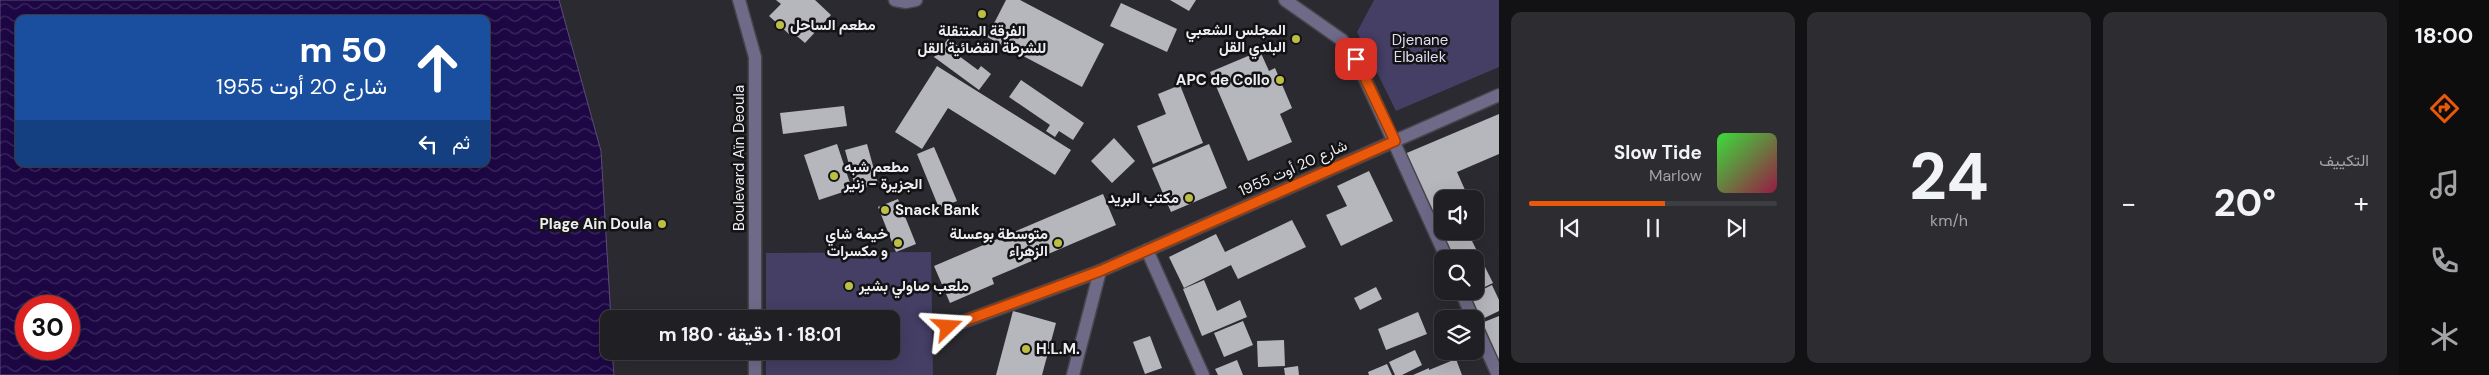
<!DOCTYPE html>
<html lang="ar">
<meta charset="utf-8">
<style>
body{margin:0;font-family:"DM Sans",Vazirmatn,sans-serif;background:#2d2d31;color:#f1f3f6;direction:rtl;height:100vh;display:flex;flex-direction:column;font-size:19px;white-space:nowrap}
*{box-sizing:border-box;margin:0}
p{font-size:16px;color:#a2a3a6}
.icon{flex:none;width:28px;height:28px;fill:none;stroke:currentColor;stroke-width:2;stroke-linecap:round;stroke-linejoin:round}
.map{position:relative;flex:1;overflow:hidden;direction:ltr}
.sheet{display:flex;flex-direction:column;gap:12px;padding:12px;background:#121214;width:900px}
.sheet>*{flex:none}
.top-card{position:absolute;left:15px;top:15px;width:475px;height:152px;border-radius:10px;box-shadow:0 5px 20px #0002,0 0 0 1px #3d3e41;direction:rtl;background:#1a4fa0;color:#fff;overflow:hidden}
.buttons{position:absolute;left:1434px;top:190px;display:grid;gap:10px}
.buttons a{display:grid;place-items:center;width:50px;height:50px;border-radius:10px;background:#202024;box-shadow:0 5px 20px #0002,0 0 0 1px #3d3e41;font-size:25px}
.speed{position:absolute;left:15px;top:295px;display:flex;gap:10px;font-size:25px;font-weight:700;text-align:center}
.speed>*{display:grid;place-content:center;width:65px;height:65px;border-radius:50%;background:#202024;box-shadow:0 5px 20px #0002,0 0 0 1px #3d3e41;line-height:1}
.speed .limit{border:8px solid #d22;background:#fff;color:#111}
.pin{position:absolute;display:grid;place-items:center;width:42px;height:42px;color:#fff;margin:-21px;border-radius:10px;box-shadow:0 2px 8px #0006}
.me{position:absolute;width:55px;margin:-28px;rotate:70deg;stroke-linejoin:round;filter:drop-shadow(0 0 4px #0008)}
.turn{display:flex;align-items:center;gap:18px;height:105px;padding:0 20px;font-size:22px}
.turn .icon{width:65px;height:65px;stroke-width:2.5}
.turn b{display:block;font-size:35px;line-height:42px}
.then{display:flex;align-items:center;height:48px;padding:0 20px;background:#0003;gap:10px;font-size:19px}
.big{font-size:38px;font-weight:700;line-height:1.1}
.sheet .tile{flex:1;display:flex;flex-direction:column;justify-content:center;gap:8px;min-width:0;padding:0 18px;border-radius:10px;background:#2d2d31}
.sheet .dial{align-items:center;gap:0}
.dial b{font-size:65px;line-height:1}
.song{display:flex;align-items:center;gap:15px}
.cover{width:60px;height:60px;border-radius:8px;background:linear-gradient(135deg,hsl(120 70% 55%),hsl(340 70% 35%))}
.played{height:5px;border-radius:2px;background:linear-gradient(90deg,#ea580c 55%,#3d3e41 55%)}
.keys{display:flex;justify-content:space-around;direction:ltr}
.heat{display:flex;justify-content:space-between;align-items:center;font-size:28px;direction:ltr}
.sheet .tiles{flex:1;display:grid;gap:12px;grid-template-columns:repeat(3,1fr)}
.trip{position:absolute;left:600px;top:310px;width:300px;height:50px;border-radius:10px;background:#202024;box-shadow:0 5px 20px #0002,0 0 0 1px #3d3e41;font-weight:700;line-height:50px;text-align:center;direction:rtl}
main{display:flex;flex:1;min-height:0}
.dock{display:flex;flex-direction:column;width:90px;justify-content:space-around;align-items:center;background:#0d0d0e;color:#a2a3a6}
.dock .icon{width:35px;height:35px}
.dock .current{color:#ea580c}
.dock b{font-size:22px;color:#f1f3f6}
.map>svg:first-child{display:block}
</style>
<main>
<nav class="dock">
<b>18:00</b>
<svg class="icon current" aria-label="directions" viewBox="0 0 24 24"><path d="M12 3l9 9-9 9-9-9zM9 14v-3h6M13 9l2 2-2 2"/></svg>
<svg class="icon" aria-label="music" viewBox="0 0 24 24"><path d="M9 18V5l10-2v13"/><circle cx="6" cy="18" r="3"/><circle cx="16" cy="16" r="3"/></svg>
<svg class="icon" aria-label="phone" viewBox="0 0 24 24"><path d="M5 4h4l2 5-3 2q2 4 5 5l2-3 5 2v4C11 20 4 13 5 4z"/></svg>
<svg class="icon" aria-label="climate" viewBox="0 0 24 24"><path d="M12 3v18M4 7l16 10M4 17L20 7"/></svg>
</nav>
<section class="sheet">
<div class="tiles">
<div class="tile"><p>التكييف</p>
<div class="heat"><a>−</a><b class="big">20°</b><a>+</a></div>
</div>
<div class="tile dial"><b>24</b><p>km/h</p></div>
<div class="tile">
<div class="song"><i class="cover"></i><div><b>Slow Tide</b><p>Marlow</p></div></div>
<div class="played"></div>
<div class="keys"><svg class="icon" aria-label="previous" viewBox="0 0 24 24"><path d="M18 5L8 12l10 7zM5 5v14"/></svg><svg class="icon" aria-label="pause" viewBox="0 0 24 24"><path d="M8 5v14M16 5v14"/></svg><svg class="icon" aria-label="next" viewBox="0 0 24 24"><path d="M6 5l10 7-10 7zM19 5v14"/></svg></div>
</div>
</div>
</section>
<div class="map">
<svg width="1499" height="375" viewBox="0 0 1499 375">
<defs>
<pattern id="water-waves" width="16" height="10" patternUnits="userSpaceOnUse" patternTransform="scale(1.25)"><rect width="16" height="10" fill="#1d0745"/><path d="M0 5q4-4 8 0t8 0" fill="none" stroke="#3e2b60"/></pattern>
</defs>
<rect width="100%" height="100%" fill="#2a2a30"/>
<g fill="#453e65">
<path d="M1374,0h125v67l-103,44 -39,-79z"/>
<path d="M931,252l2,123h-167v-24h125v-32h-125v-66z"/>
</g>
<path fill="url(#water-waves)" stroke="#5c4c79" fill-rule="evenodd" d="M0,0h559l42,151 10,168h-2v32h3l2,24h-614zM19,19h467v145h-467zM26,306h43v43h-43z"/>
<g fill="#b6b6bd">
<path d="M776,0h39l16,15 -26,28 -14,-12 -2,3 -20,-18 12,-12z"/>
<path d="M1006,0h14l84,44 -22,43 -95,-50z"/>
<path d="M1170,0h26l-7,11z"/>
<path d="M1121,3l56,26 -10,23 -57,-26z"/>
<path d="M948,39l16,11 -5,6 19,14 3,-4 10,8 -12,16 -45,-33z"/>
<path d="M1260,51l9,20 6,-3 17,40 -12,6 12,28 -44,19 -38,-89z"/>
<path d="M937,66l134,84 -16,25 -107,-67 -26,41 -27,-17z"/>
<path d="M1021,80l63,43 -11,17 -14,-9 -4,6 -9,-6 4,-6 -41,-28z"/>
<path d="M1180,85l23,58 -50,21 -16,-38 29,-12 -8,-20z"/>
<path d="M844,106l3,20 -64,8 -3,-21z"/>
<path d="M1499,114v40l-42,18 12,27h-27v29l-7,3 -33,-76z"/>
<path d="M1114,138l21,23 -23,22 -21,-22z"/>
<path d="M837,144l15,45 -33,11 -15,-45z"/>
<path d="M867,144l11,40 -22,6 -11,-40z"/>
<path d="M1209,144l18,44 -56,24 -19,-44z"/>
<path d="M934,147l23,54 -18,7 -22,-54z"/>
<path d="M1369,171l24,50 -52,25 -15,-31 21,-9 -10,-20z"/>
<path d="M1103,194l13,31 -124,53 2,6 -44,19 -16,-37z"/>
<path d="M898,199l18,45 -20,8 -18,-45z"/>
<path d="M1475,214l9,20 -11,4 -3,-7h5z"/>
<path d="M1292,220l14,27 -68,32 -7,-14 -47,23 -15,-31 47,-23 9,18z"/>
<path d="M1457,231h10l26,52 -27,13 -2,-5h11v-32h-27l-9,-19z"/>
<path d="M1204,280l13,31 23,-11 7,17 -45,19 -19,-47z"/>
<path d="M1492,285l7,15v11l-23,11 -11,-24z"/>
<path d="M1376,287l6,12 -22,11 -6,-12z"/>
<path d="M1013,311l43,12 -14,52h-46z"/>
<path d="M1418,312l9,22 -41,16 -8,-21z"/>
<path d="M1499,316v45l-3,1 -17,-38z"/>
<path d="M1243,321l10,24 -29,12 -10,-24z"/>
<path d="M1150,336l12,32 -17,6 -12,-32z"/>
<path d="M1284,340l1,26 -27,1 -1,-26z"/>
<path d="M1415,350l7,15 -20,10h-7l-6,-13z"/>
<path d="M1456,359l6,16h-49l16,-7v2z"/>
<path d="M1237,360l6,15h-25l-3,-6z"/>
<path d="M1387,364l5,11h-23l-1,-3z"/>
<path d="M1298,366l1,9h-14l-1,-7z"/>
</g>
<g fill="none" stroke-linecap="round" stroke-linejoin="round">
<g stroke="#45454b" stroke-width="15">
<g id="minor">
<path d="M739,0l16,57v262"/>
<path d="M895,0l11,2 10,-2"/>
<path d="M1285,0l57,40 14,19 91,200"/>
<path d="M1147,250l56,125"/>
<path d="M1461,291l12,28"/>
<path d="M1475,324l23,51"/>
<path d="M949,327l151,-56"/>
<path d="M755,375v-24"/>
</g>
</g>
<g stroke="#45454b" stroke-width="15">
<path id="tertiary" d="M1073,375l27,-104 399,-176"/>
</g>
<use href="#minor" stroke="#6e6a88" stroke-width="12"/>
<use href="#tertiary" stroke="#6e6a88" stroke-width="12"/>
</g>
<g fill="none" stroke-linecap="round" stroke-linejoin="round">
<g stroke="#983908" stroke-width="12">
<path id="route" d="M948,327l152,-56 295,-130 -39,-82"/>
</g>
<use href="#route" stroke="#ea580c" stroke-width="9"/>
</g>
<g fill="#bcbf43" stroke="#131315" stroke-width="2">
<circle cx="982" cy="14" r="5"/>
<circle cx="780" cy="25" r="5"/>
<circle cx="1296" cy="39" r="5"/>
<circle cx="1280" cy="80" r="5"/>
<circle cx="834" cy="176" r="5"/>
<circle cx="1189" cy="198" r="5"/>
<circle cx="885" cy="210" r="5"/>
<circle cx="662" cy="224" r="5"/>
<circle cx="898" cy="243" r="5"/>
<circle cx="1058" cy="243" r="5"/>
<circle cx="849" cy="286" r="5"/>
<circle cx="1026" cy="349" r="5"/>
</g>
<g text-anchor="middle" stroke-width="5" stroke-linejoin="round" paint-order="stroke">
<g font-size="15" font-weight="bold" fill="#eeedf1" stroke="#131315" text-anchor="end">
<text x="790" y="30" text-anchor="start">مطعم الساحل</text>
<text x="1286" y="35">المجلس الشعبي<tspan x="1286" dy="17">البلدي القل</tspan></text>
<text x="982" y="36" text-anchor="middle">الفرقة المتنقلة<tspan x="982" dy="17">للشرطة القضائية القل</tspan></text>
<text x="1270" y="85">APC de Collo</text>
<text x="844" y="172" text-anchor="start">مطعم شبه<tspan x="844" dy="17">الجزيرة - زنير</tspan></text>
<text x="1179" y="203">مكتب البريد</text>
<text x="895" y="215" text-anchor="start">Snack Bank</text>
<text x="652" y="229">Plage Ain Doula</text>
<text x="888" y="239">خيمة شاي<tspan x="888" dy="17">و مكسرات</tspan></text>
<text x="1048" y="239">متوسطة بوعسلة<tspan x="1048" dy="17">الزهراء</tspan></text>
<text x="859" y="291" text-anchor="start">ملعب صاولي بشير</text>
<text x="1036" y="354" text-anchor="start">H.L.M.</text>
</g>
<g font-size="15" fill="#dfddf1" stroke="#131315">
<text x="1420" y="45">Djenane<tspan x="1420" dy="17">Elbailek</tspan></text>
</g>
<g font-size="15" fill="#eeedf1" stroke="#131315">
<text transform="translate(739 158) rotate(-90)" y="5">Boulevard Aïn Deoula</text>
<text transform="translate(1293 168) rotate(-24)" y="5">شارع 20 أوت 1955</text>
</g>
</g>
</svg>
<div class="buttons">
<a><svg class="icon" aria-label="sound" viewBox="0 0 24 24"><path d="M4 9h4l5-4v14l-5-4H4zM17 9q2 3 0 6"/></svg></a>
<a><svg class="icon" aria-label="search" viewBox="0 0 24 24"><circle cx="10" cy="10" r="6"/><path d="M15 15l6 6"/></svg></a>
<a><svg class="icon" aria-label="layers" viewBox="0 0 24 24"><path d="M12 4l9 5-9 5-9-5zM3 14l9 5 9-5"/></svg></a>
</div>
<div class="speed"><div class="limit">30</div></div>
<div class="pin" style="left:1356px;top:59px;background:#d93025"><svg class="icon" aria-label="arrive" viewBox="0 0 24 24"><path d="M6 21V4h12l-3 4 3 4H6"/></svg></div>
<svg class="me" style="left:948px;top:327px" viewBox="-20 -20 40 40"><path d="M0-17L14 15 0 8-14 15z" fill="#ea580c" stroke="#fff" stroke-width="4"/></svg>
<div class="trip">18:01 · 1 دقيقة · 180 m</div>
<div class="top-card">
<div class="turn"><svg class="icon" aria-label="ahead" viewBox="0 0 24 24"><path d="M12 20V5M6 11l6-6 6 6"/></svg><div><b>50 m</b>شارع 20 أوت 1955</div></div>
<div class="then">ثم<svg class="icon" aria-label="left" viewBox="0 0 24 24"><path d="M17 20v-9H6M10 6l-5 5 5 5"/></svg></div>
</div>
</div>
</main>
